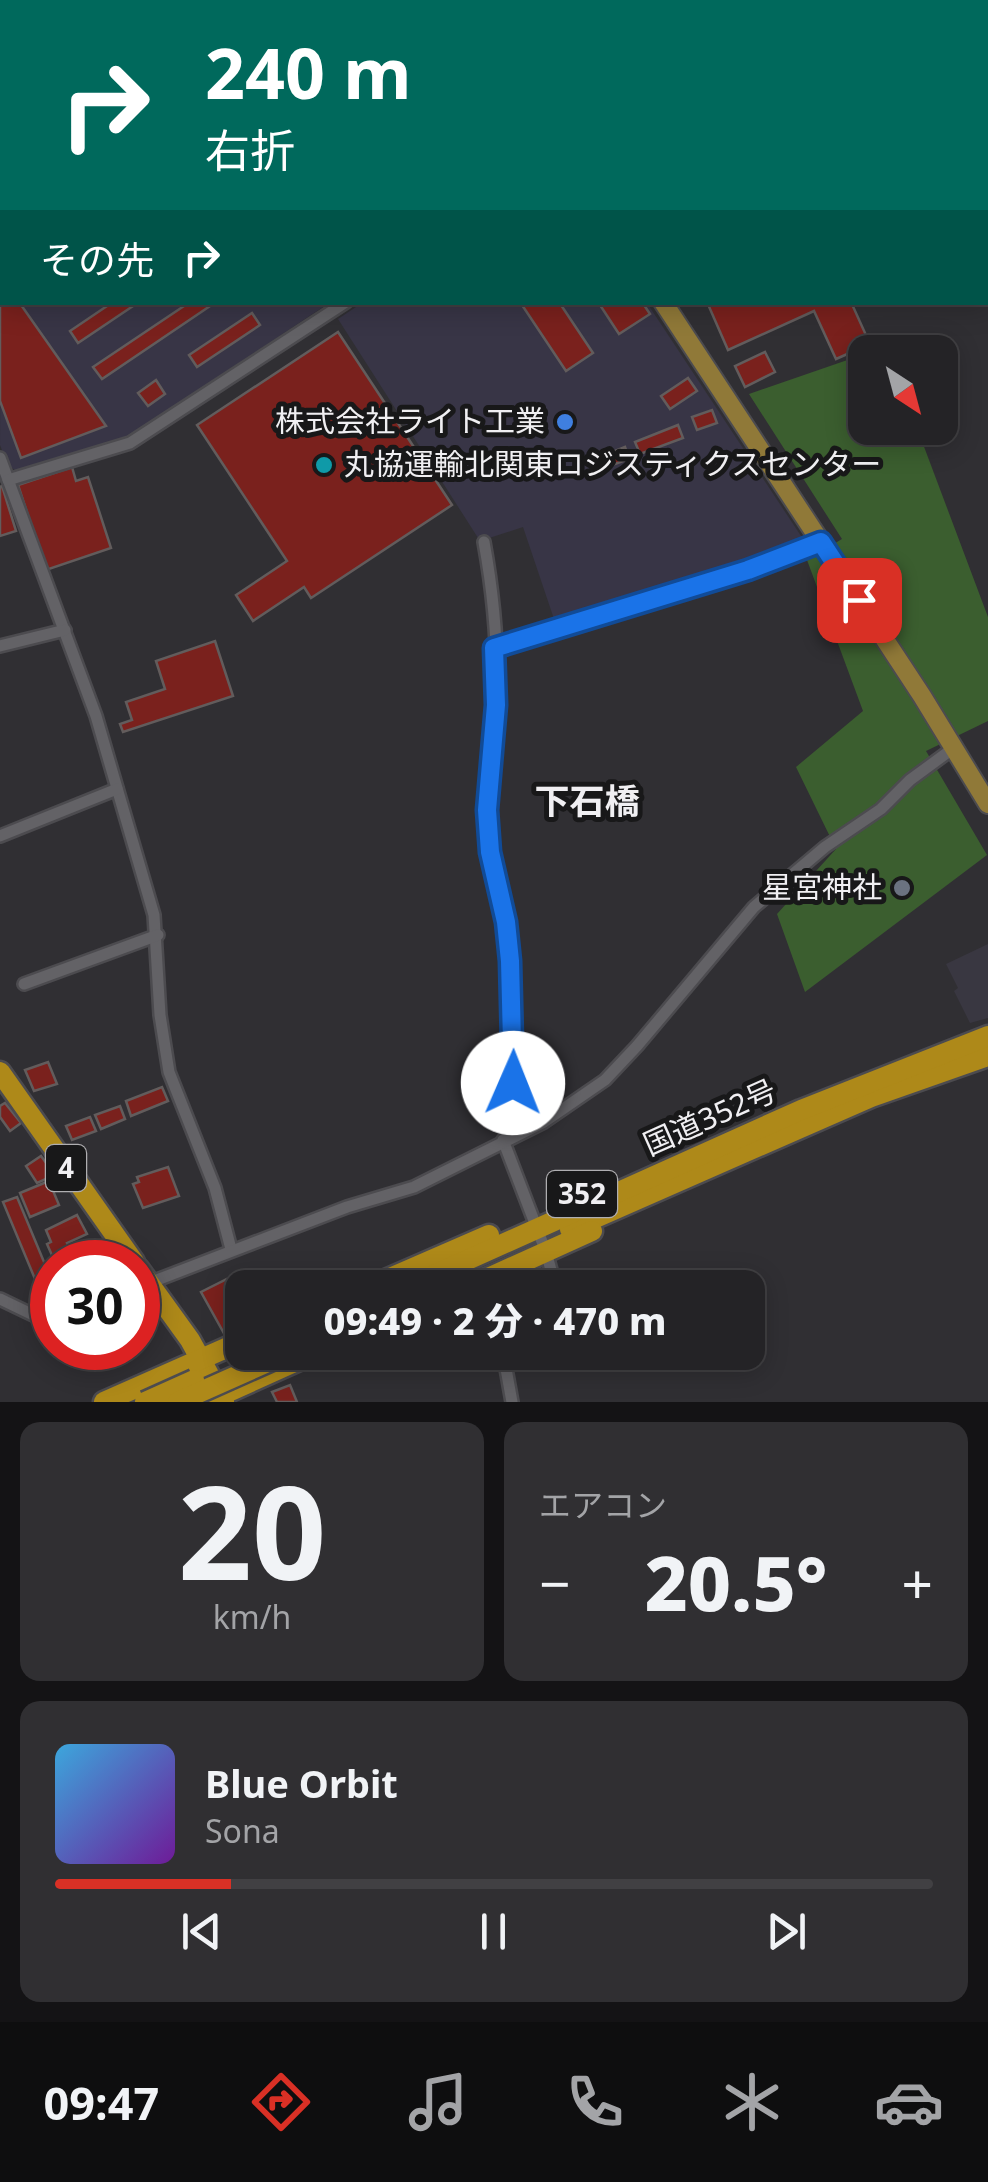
<!DOCTYPE html>
<html lang="ja">
<meta charset="utf-8">
<style>
body{margin:0;font-family:"Noto Sans","Noto Sans JP",sans-serif;background:#302f32;color:#f1f3f6;height:100vh;display:flex;flex-direction:column;font-size:38px;white-space:nowrap}
*{box-sizing:border-box;margin:0}
p{font-size:32px;color:#a3a4a7}
.icon{flex:none;width:55px;height:55px;fill:none;stroke:currentColor;stroke-width:2;stroke-linecap:round;stroke-linejoin:round}
.map{position:relative;height:1402px;overflow:hidden}
.details{display:flex;flex-direction:column;gap:20px;padding:20px;background:#141315;flex:1}
.details>*{flex:none}
.top-card{position:absolute;left:0px;top:0px;width:990px;height:305px;box-shadow:0 5px 25px #0003,0 0 0 2px #414043;background:#00695c;color:#fff;overflow:hidden}
.needle{width:65px;rotate:144deg}
.tools{position:absolute;left:848px;top:335px;display:grid;gap:20px}
.tools a{display:grid;place-items:center;width:110px;height:110px;border-radius:20px;background:#242326;box-shadow:0 5px 25px #0003,0 0 0 2px #414043;font-size:50px}
.speed{position:absolute;left:30px;top:1240px;display:flex;gap:20px;font-size:50px;font-weight:700;text-align:center}
.speed>*{display:grid;place-content:center;width:130px;height:130px;border-radius:50%;background:#242326;box-shadow:0 5px 25px #0003,0 0 0 2px #414043;line-height:1}
.speed .limit{border:15px solid #d22;background:#fff;color:#111}
.pin{position:absolute;display:grid;place-items:center;width:85px;height:85px;color:#fff;margin:-42px;border-radius:20px;box-shadow:0 5px 15px #0006}
.me{position:absolute;width:110px;margin:-55px;rotate:1deg;stroke-linejoin:round;filter:drop-shadow(0 0 8px #0008)}
.turn{display:flex;align-items:center;gap:35px;height:210px;padding:0 40px;font-size:45px}
.turn .icon{width:130px;height:130px;stroke-width:2.5}
.turn b{display:block;font-size:70px;line-height:85px}
.then{display:flex;align-items:center;height:95px;padding:0 40px;background:#0003;gap:20px;font-size:38px}
.big{font-size:75px;font-weight:800;line-height:1.1}
.details .widget{flex:1;display:flex;flex-direction:column;justify-content:center;gap:15px;min-width:0;padding:0 35px;border-radius:20px;background:#302f32}
.details .dial{align-items:center;gap:0}
.dial b{font-size:130px;line-height:1}
.song{display:flex;align-items:center;gap:30px}
.cover{width:120px;height:120px;border-radius:15px;background:linear-gradient(135deg,hsl(200 70% 55%),hsl(280 70% 35%))}
.played{height:10px;border-radius:5px;background:linear-gradient(90deg,#d93025 20%,#414043 20%)}
.keys{display:flex;justify-content:space-around;direction:ltr}
.heat{display:flex;justify-content:space-between;align-items:center;font-size:55px;direction:ltr}
.details .tiles{flex:1;display:grid;gap:20px;grid-template-columns:1fr 1fr}
.widget:last-child{grid-column:span 2}
.trip{position:absolute;left:225px;top:1270px;width:540px;height:100px;border-radius:20px;background:#242326;box-shadow:0 5px 25px #0003,0 0 0 2px #414043;font-weight:800;line-height:100px;text-align:center}
.tabs{display:flex;height:160px;justify-content:space-around;align-items:center;background:#0e0e0f;color:#a3a4a7}
.tabs .icon{width:70px;height:70px}
.tabs .active{color:#d93025}
.tabs b{font-size:45px;color:#f1f3f6}
.map>svg:first-child{display:block}
</style>
<div class="map">
<svg width="988" height="1402" viewBox="0 0 988 1402">
<rect width="100%" height="100%" fill="#302f33"/>
<path fill="#393741" d="M988,944v74l-18,5 -16,-32 4,-3 -12,-24z"/>
<g fill="#383546">
<path d="M2,63v239l327,1 -203,135 -109,33 -9,-5 -8,-21z"/>
<path d="M362,303h285l156,236 -57,26 -191,57 -32,-95 -43,14 -142,-222z"/>
</g>
<path fill="#3b5e2f" d="M859,356l6,5v67h52l71,189v104l-62,30 61,104 -182,137 -28,-78 59,-65 -40,-82 67,-56 -56,-151 35,-21 -93,-145z"/>
<g fill="#7a211d" stroke="#625c5c" stroke-width="2.5">
<path d="M0,275l2,27h17l87,124 -85,32 -21,-57z"/>
<path d="M113,302h26l-61,41 -8,-12z"/>
<path d="M190,302h26l-114,77 -9,-12z"/>
<path d="M520,302h39l34,51 -27,18z"/>
<path d="M598,302h44l8,12 -31,20z"/>
<path d="M707,302h144l19,42 -34,15 -22,-48 -86,39z"/>
<path d="M252,313l8,12 -63,42 -8,-12z"/>
<path d="M338,332l114,173 -141,93 -7,-11 -51,34 -17,-26 51,-34 -90,-136z"/>
<path d="M765,352l10,20 -30,15 -10,-21z"/>
<path d="M688,378l9,13 -27,18 -9,-13z"/>
<path d="M156,380l9,14 -17,12 -10,-13z"/>
<path d="M712,410l5,13 -20,7 -5,-13z"/>
<path d="M678,425l5,13 -43,16 -5,-12z"/>
<path d="M625,447l4,12 -25,9 -4,-11z"/>
<path d="M72,467l4,14 12,-4 23,71 -65,22 -28,-85z"/>
<path d="M2,486l14,45 -16,5v-49z"/>
<path d="M215,641l18,55 -110,36 -3,-8 12,-4 -6,-18 39,-13 -9,-28z"/>
<path d="M48,1062l9,22 -23,7 -9,-21z"/>
<path d="M162,1087l6,14 -37,15 -5,-15z"/>
<path d="M5,1103l16,20 -11,8 -10,-14v-11z"/>
<path d="M120,1106l5,13 -24,10 -6,-14z"/>
<path d="M90,1117l6,14 -24,9 -6,-14z"/>
<path d="M41,1156l14,19 -18,8 -11,-17z"/>
<path d="M168,1167l11,29 -36,12 -10,-24 6,-2 -2,-5z"/>
<path d="M49,1181l10,24 -29,12 -10,-24z"/>
<path d="M17,1197l32,77 -14,5 -32,-77z"/>
<path d="M77,1215l10,19 -20,9 9,19h-21l-8,-18 4,-2 -5,-12z"/>
<path d="M229,1278l13,24v25l-16,10 -25,-45z"/>
<path d="M290,1385l7,17h-20l-5,-10z"/>
</g>
<g fill="none" stroke-linecap="round" stroke-linejoin="round">
<g stroke="#4c4b4f" stroke-width="16">
<g id="street">
<path d="M28,0l2,2"/>
<path d="M84,2l4,-2"/>
<path d="M0,58l2,-2"/>
<path d="M0,458l96,258 58,199 6,100 9,57 46,116 16,61"/>
<path d="M8,480l122,-37 216,-141"/>
<path d="M484,542c10,55 15,112 12,168 -2,33 -8,66 -9,99 0,39 13,75 19,113 11,71 8,144 5,215"/>
<path d="M0,646l65,-16"/>
<path d="M494,647l254,-77 73,-28"/>
<path d="M0,836l117,-47"/>
<path d="M24,984l134,-49"/>
<path d="M503,1140l43,112 10,36"/>
<path d="M149,1283l198,-76 67,-20 130,-65 61,-42 32,-34 117,-139 71,-60 56,-38 29,-29 45,-33"/>
<path d="M0,1299l52,25"/>
<path d="M503,1352l9,50"/>
</g>
</g>
<g stroke="#4c4b4f" stroke-width="22">
<g id="primary">
<path d="M462,0l2,2"/>
<path d="M663,302l259,394 66,108"/>
</g>
</g>
<g stroke="#4c4b4f" stroke-width="25">
<g id="highway">
<path d="M0,1072l134,190"/>
<path d="M570,1229l301,-132 117,-41"/>
<path d="M138,1268l52,72 34,62"/>
<path d="M367,1288l122,-53"/>
<path d="M405,1288l396,-178 187,-74"/>
<path d="M466,1288l126,-57"/>
<path d="M104,1402l138,-61"/>
<path d="M206,1402l111,-50"/>
</g>
</g>
<use href="#street" stroke="#636266" stroke-width="11"/>
<use href="#primary" stroke="#907938" stroke-width="18"/>
<use href="#highway" stroke="#ae8919" stroke-width="20"/>
<g stroke="#4c4b4f" stroke-width="25" stroke-linecap="butt">
<g id="highway-bridge">
<path d="M145,1402l49,-22"/>
<path d="M178,1402l112,-50"/>
</g>
</g>
<use href="#highway-bridge" stroke="#ae8919" stroke-width="20"/>
</g>
<g fill="none" stroke-linecap="round" stroke-linejoin="round">
<g stroke="#114b97" stroke-width="25">
<path id="route" d="M513,1083l-3,-122 -4,-39 -16,-70 -3,-42 9,-105 -2,-57 254,-78 73,-28 38,58"/>
</g>
<use href="#route" stroke="#1a73e8" stroke-width="18"/>
</g>
<circle fill="#3f7fe0" stroke="#181819" stroke-width="4" cx="565" cy="422" r="10"/>
<circle fill="#0f9aa8" stroke="#181819" stroke-width="4" cx="324" cy="465" r="10"/>
<circle fill="#6b7280" stroke="#181819" stroke-width="4" cx="902" cy="888" r="10"/>
<g text-anchor="middle" stroke-width="10" stroke-linejoin="round" paint-order="stroke">
<g fill="#181819" stroke="#afaeb1" stroke-width="2.5">
<rect x="46" y="1145" width="40" height="46" rx="8"/>
<rect x="547" y="1171" width="70" height="46" rx="8"/>
</g>
<g font-size="28" font-weight="bold" fill="#f0eff2">
<text x="66" y="1178">4</text>
<text x="582" y="1204">352</text>
</g>
<g font-size="30" fill="#f0eff2" stroke="#181819" text-anchor="end">
<text x="545" y="432">株式会社ライト工業</text>
<text x="344" y="475" text-anchor="start">丸協運輸北関東ロジスティクスセンター</text>
<text x="882" y="898">星宮神社</text>
</g>
<g font-size="30" fill="#f0eff2" stroke="#181819">
<text transform="translate(710 1118) rotate(-24)" y="10">国道352号</text>
</g>
<g font-size="35" font-weight="bold" fill="#f0eff2" stroke="#181819">
<text x="587" y="814">下石橋</text>
</g>
</g>
</svg>
<div class="tools">
<a><svg class="needle" viewBox="-14 -14 28 28"><path d="M0-13l5 13h-10z" fill="#e53935"/><path d="M0 13l5-13h-10z" fill="#a3a4a7"/></svg></a>
</div>
<div class="speed"><div class="limit">30</div></div>
<div class="pin" style="left:859px;top:600px;background:#d93025"><svg class="icon" aria-label="arrive" viewBox="0 0 24 24"><path d="M6 21V4h12l-3 4 3 4H6"/></svg></div>
<svg class="me" style="left:513px;top:1083px" viewBox="-20 -20 40 40"><circle r="19" fill="#fff"/><path d="M0-13L10 11 0 6-10 11z" fill="#1a73e8"/></svg>
<div class="trip">09:49 · 2 分 · 470 m</div>
<div class="top-card">
<div class="turn"><svg class="icon" aria-label="right" viewBox="0 0 24 24"><path d="M7 20v-9h11M14 6l5 5-5 5"/></svg><div><b>240 m</b>右折</div></div>
<div class="then">その先<svg class="icon" aria-label="right" viewBox="0 0 24 24"><path d="M7 20v-9h11M14 6l5 5-5 5"/></svg></div>
</div>
</div>
<section class="details">
<div class="tiles">
<div class="widget dial"><b>20</b><p>km/h</p></div>
<div class="widget"><p>エアコン</p>
<div class="heat"><a>−</a><b class="big">20.5°</b><a>+</a></div>
</div>
<div class="widget">
<div class="song"><i class="cover"></i><div><b>Blue Orbit</b><p>Sona</p></div></div>
<div class="played"></div>
<div class="keys"><svg class="icon" aria-label="previous" viewBox="0 0 24 24"><path d="M18 5L8 12l10 7zM5 5v14"/></svg><svg class="icon" aria-label="pause" viewBox="0 0 24 24"><path d="M8 5v14M16 5v14"/></svg><svg class="icon" aria-label="next" viewBox="0 0 24 24"><path d="M6 5l10 7-10 7zM19 5v14"/></svg></div>
</div>
</div>
</section>
<nav class="tabs">
<b>09:47</b>
<svg class="icon active" aria-label="directions" viewBox="0 0 24 24"><path d="M12 3l9 9-9 9-9-9zM9 14v-3h6M13 9l2 2-2 2"/></svg>
<svg class="icon" aria-label="music" viewBox="0 0 24 24"><path d="M9 18V5l10-2v13"/><circle cx="6" cy="18" r="3"/><circle cx="16" cy="16" r="3"/></svg>
<svg class="icon" aria-label="phone" viewBox="0 0 24 24"><path d="M5 4h4l2 5-3 2q2 4 5 5l2-3 5 2v4C11 20 4 13 5 4z"/></svg>
<svg class="icon" aria-label="climate" viewBox="0 0 24 24"><path d="M12 3v18M4 7l16 10M4 17L20 7"/></svg>
<svg class="icon" aria-label="car" viewBox="0 0 24 24"><path d="M5 17H2v-5l4-1 3-4h7l3 4 3 1v5h-3M9 17h6M6 11h13"/><circle cx="7" cy="17" r="2"/><circle cx="17" cy="17" r="2"/></svg>
</nav>
